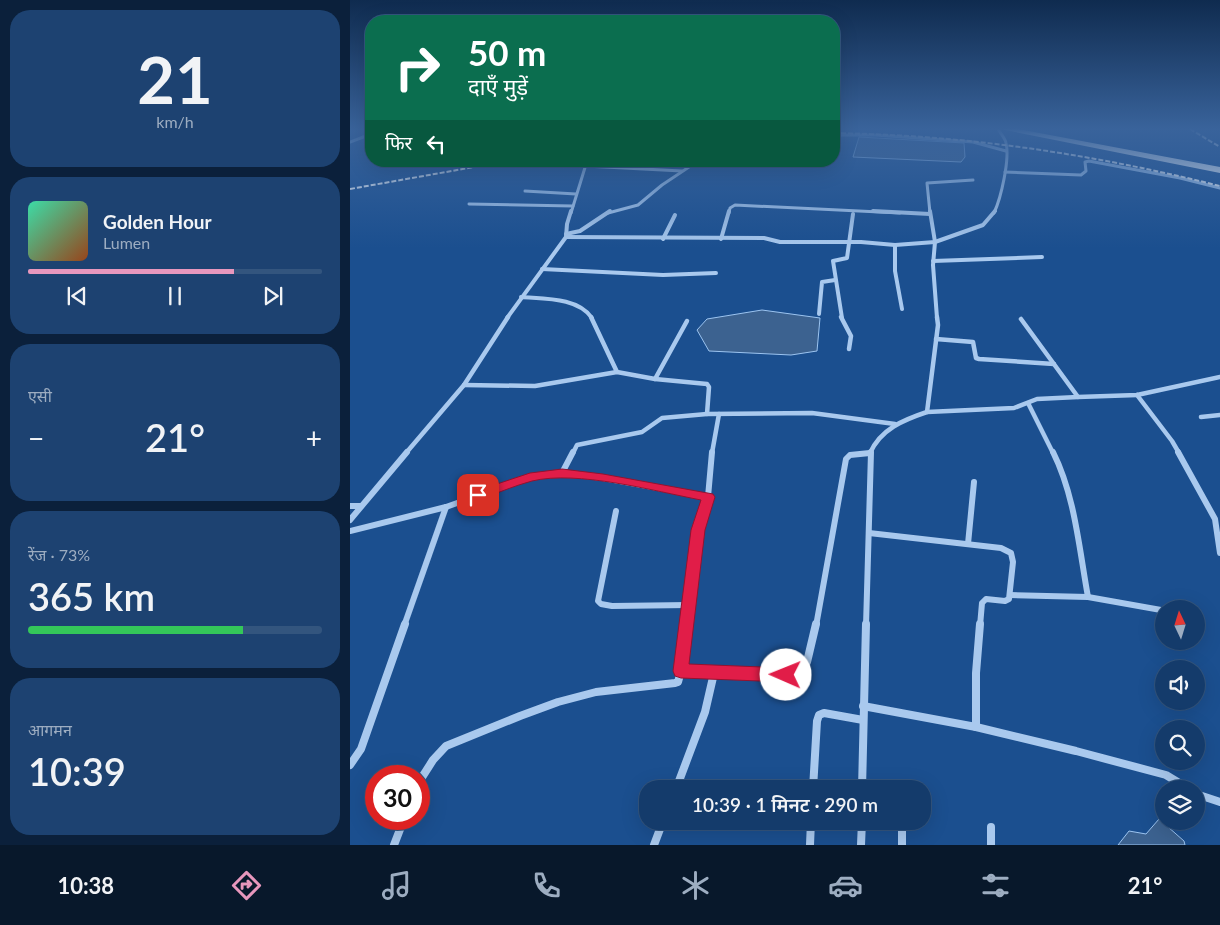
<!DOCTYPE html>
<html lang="hi">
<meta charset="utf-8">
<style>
body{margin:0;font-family:Lato,"Noto Sans Devanagari",sans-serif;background:#1d4271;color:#f1f3f6;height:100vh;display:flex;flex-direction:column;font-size:19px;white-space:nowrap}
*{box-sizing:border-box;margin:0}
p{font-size:16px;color:#9dadc1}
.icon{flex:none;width:28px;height:28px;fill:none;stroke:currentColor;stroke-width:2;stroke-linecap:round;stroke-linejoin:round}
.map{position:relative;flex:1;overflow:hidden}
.panel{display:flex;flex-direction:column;gap:10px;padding:10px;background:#0b203b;width:350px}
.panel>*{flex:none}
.banner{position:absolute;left:15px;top:15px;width:475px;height:152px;border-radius:20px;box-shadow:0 5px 20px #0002,0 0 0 1px #33557e;background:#0b6e4f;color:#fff;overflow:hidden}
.needle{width:32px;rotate:356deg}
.buttons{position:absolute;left:805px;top:600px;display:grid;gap:10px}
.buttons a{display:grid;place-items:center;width:50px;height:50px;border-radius:50%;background:#143b6b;box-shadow:0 5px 20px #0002,0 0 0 1px #33557e;font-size:25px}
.speed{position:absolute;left:15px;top:765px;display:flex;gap:10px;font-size:25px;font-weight:700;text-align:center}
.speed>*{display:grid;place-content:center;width:65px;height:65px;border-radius:50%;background:#143b6b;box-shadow:0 5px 20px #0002,0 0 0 1px #33557e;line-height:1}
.speed .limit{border:8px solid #d22;background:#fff;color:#111}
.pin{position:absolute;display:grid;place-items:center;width:42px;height:42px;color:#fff;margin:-21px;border-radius:10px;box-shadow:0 2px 8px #0006}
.me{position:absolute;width:55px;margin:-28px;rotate:271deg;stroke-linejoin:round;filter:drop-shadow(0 0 4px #0008)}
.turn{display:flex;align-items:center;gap:18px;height:105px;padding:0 20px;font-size:22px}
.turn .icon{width:65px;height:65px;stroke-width:2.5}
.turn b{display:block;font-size:35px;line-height:42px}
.then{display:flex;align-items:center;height:48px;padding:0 20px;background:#0003;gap:10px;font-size:19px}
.big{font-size:38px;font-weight:600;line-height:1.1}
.panel .card{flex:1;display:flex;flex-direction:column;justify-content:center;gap:8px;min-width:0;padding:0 18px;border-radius:20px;background:#1d4271}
.panel .dial{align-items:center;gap:0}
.dial b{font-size:65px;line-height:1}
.song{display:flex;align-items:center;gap:15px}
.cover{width:60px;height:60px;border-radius:8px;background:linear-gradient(135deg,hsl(160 70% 55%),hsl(20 70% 35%))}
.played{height:5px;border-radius:2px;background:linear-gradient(90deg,#e797bd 70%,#33557e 70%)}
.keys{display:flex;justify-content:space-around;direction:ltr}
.heat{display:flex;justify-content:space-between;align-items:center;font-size:28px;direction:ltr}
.charge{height:8px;border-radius:4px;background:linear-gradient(90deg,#34c759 73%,#33557e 0)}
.trip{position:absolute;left:289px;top:780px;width:292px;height:50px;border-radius:20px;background:#143b6b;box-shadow:0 5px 20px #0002,0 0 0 1px #33557e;font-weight:600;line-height:50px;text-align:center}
.dock{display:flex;height:80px;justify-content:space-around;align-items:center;background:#08182b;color:#9dadc1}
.dock .icon{width:35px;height:35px}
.dock .active{color:#e797bd}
.dock b{font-size:22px;color:#f1f3f6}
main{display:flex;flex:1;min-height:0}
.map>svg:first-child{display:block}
</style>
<main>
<section class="panel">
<div class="card dial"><b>21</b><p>km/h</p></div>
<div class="card">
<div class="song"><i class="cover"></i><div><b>Golden Hour</b><p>Lumen</p></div></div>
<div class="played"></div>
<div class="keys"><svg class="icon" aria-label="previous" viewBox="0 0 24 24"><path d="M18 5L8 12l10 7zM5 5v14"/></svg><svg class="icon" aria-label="pause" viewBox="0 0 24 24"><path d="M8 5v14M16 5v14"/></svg><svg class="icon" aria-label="next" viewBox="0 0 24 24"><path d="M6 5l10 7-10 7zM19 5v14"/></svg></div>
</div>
<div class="card"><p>एसी</p>
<div class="heat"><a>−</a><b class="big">21°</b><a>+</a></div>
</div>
<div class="card"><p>रेंज · 73%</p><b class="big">365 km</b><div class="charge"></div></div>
<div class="card"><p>आगमन</p><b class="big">10:39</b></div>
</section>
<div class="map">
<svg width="870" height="845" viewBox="0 0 870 845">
<rect width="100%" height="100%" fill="#1b4f8f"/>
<g fill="#3c6290" stroke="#9cc4f0">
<path d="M509,137l105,6 1,14 -4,5 -108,-5z"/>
<path d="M412,310l58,8 -3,33 -26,4 -82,-4 -12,-21 10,-11z"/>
<path d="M809,819l25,22 1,4h-67l11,-14 17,3z"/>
</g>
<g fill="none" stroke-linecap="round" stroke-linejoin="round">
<g stroke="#a9c9ee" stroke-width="3">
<path d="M484,135h41l98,7 33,9"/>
<path d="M0,142l21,-8"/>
<path d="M235,166l97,5"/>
<path d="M655,172l76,3 5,-4 -1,-9 4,-1 91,17 40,10"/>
<path d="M175,191l51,3"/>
<path d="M119,204l104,2"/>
<path d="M221,213l16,-52"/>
<path d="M258,213l30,-8 24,-20 36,-24"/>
<path d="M379,213l1,-5 5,-3 165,8"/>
<path d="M580,213l-3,-30 46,-3"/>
<path d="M644,213c7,-15 16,-54 12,-70 -1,-5 -6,-10 -8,-14"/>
</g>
<g stroke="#a9c9ee" stroke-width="4">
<path d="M523,211l57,3"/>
<path d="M216,234l14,-3 30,-20"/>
<path d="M216,237l198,1 16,4h81l34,3 40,-3 -5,-31"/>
<path d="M313,239l12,-24"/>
<path d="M371,239l8,-28"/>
<path d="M545,245v26l7,38"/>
<path d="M583,261l109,-4"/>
<path d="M192,269l121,6 53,-2"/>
<path d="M171,297c22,2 57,0 71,21"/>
<path d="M469,314l3,-32 13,-2"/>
<path d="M157,318l59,-81 1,-13 4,-13"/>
<path d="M492,318l-9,-57 14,-3 6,-44"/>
<path d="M587,318l-4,-53 2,-23 48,-17 12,-14"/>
</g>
<g stroke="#a9c9ee" stroke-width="4.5">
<path d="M241,317l26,55 38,7 52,5 2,3 -2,27"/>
<path d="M491,317l10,19 -2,13"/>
<path d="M586,339l37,3 3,16 3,1 75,5"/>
<path d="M305,379l32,-58"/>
<path d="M114,385l71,1 82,-14"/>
<path d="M787,395l35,46 7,12"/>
<path d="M728,397l59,-2 83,-18"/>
<path d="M678,403l25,50"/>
<path d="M577,412l87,-4 23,-9 41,-2 -57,-78"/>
<path d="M851,417l19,-2"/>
<path d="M56,453l58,-68 44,-68"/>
<path d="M223,453l4,-8 65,-13 20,-14 45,-4 105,-1 83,11"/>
<path d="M362,453l7,-39"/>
<path d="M520,453c11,-24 33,-33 57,-41l11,-87 -1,-8"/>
</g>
<g stroke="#a9c9ee" stroke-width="6">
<path d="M703,452c22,44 26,96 35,145"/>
<path d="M828,452l37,67 5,34"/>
<path d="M212,473l11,-21"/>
<path d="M358,497l4,-45"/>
<path d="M0,506h11"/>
<path d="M266,511l-18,90 3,3 11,2 77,-1"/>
<path d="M0,520l57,-68"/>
<path d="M0,531l96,-24 84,-30 32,-4 41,5 105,19 -10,33 -12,96"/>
<path d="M519,533l132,15 10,5 2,9 -4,37 -4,2 -19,-2 -4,4 -2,23"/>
<path d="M618,544l6,-62"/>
<path d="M660,595l78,2 73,13"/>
<path d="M54,626l42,-119"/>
<path d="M466,626l30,-167 4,-4 20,-2"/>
<path d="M516,626l5,-174"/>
</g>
<g stroke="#a9c9ee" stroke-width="8">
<path d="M364,673l83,1 10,-12 9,-38"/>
<path d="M513,706l113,21 100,24 90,24 23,14"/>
<path d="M626,727v-54l4,-49"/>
<path d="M0,765l11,-16 44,-125"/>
<path d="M69,782l14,-22 13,-14 74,-30 38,-14 38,-10 79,-9 3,-1 3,-11"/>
<path d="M326,789l29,-77 9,-39 -33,-2 6,-47"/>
<path d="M463,789l4,-68 2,-6 5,-2 39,7"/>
<path d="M512,789l4,-165"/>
<path d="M846,794l24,8"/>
<path d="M552,821v24"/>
<path d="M641,827v18"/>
<path d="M44,845l10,-26"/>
<path d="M304,845l9,-24"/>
<path d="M460,845l1,-24"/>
<path d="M511,845l1,-24"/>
</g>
<path fill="#fff" fill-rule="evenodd" d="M650,129h18l202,38v6z"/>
<g stroke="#fff" stroke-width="2" stroke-dasharray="5 2" stroke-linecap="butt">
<path d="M840,129l30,18"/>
<path d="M484,133c131,2 259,21 386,53"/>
<path d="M0,189l158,-28"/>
</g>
</g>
<linearGradient id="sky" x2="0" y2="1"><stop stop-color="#0f2b4f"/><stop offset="0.52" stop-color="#39639b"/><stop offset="1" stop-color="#39639b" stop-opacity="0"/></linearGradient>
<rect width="870" height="248" fill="url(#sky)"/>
<path fill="#e11d48" stroke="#92132f" d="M212,469l41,5 110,20 2,3 -10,33 -16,134 97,4 6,2 2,5 -2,5 -6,2 -105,-4 -6,-2 -2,-5 18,-141 10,-30c-47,-9 -124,-30 -169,-19 -19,5 -36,13 -54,19l-5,-2 -2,-3 2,-3 57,-19z"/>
</svg>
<div class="buttons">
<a><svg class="needle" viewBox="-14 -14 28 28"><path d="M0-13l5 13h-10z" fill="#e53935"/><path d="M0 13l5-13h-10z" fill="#9dadc1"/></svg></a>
<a><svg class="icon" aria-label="sound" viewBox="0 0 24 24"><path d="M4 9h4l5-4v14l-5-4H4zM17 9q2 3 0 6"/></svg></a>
<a><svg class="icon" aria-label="search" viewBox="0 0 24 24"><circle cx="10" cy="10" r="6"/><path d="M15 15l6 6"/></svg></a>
<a><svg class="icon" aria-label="layers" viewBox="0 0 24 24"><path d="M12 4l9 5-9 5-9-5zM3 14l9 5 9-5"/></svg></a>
</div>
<div class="speed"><div class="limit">30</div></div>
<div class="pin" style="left:128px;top:495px;background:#d93025"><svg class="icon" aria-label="arrive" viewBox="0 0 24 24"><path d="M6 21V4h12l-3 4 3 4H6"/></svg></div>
<svg class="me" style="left:436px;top:675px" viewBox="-20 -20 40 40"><circle r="19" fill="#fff"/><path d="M0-13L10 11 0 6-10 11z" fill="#e11d48"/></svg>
<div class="trip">10:39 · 1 मिनट · 290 m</div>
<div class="banner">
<div class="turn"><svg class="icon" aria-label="right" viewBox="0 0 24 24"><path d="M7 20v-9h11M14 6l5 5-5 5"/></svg><div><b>50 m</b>दाएँ मुड़ें</div></div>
<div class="then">फिर<svg class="icon" aria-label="left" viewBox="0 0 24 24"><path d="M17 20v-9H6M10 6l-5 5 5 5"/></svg></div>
</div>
</div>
</main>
<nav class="dock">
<b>10:38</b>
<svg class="icon active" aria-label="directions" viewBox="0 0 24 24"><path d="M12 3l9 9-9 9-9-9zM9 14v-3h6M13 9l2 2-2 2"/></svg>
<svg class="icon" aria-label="music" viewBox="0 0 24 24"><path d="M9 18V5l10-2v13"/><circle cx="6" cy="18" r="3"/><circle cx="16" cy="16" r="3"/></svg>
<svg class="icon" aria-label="phone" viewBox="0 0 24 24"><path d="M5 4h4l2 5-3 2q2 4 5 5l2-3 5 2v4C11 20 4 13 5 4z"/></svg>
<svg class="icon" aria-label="climate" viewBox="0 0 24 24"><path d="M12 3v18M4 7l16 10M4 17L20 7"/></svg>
<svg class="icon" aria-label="car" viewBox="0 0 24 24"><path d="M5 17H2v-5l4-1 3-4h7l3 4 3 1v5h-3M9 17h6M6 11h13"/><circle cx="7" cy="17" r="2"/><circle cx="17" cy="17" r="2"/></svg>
<svg class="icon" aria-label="filters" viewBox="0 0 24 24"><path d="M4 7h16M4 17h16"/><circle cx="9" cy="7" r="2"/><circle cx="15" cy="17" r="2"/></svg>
<b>21°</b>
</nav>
